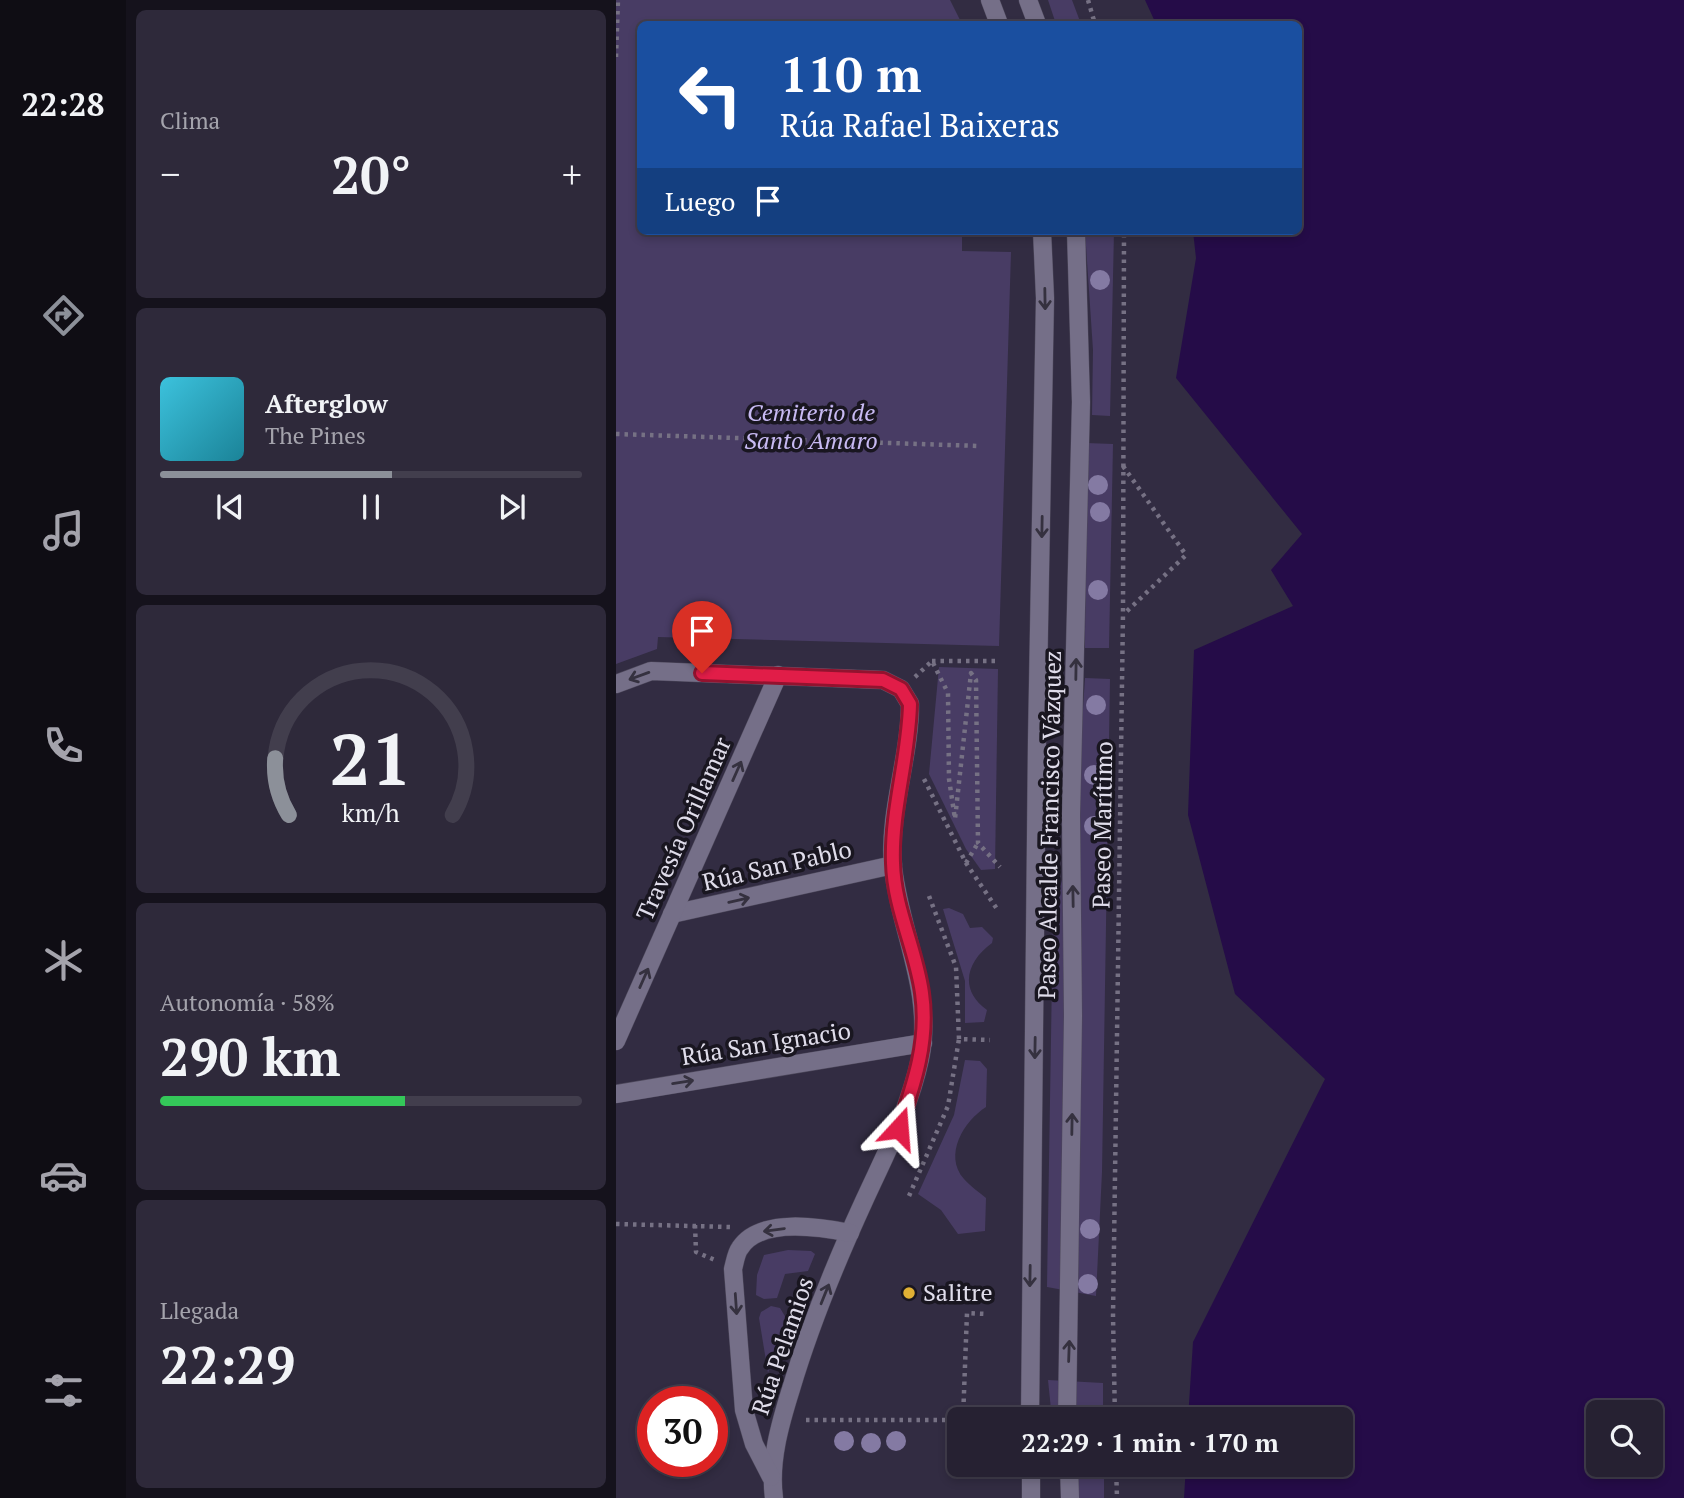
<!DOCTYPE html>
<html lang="es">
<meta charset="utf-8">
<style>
body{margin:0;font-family:"PT Serif",serif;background:#2e293a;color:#f1f3f6;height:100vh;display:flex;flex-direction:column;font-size:26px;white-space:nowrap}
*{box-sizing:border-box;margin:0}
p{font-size:23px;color:#a4a3ac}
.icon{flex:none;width:38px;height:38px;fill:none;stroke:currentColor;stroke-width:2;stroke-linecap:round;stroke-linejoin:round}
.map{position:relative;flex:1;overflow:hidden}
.details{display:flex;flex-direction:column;gap:10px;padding:10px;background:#15121c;width:490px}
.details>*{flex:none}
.hud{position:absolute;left:21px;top:21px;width:665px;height:214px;border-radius:10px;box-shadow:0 4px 10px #0003,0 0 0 2px #423e4d;background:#1a4fa0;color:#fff;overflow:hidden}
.controls{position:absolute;left:970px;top:1400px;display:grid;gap:14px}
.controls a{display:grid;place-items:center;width:77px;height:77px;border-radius:10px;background:#262132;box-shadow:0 4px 10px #0003,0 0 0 2px #423e4d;font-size:35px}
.speed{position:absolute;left:21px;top:1386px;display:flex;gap:14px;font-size:35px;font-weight:700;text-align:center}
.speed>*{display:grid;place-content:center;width:91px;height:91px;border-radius:50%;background:#262132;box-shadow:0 4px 10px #0003,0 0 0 2px #423e4d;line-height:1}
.speed .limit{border:10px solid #d22;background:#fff;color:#111}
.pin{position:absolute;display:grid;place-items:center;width:60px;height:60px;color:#fff;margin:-72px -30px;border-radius:50% 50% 50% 0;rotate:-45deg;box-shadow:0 0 7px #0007}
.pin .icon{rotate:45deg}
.me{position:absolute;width:77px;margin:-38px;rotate:19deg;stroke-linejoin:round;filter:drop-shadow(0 0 5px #0008)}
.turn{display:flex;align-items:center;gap:24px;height:147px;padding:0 28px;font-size:32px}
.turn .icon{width:91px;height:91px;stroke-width:2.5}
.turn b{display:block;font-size:49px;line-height:60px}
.then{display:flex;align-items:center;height:66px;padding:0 28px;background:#0003;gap:14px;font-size:26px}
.big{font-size:52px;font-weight:700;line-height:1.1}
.details .tile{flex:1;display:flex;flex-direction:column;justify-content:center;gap:10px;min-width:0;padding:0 24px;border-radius:10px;background:#2e293a}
.details .dial{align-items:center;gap:0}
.dial svg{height:182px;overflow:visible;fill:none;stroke:#423e4d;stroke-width:7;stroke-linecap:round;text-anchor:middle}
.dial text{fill:#f1f3f6;stroke:none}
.song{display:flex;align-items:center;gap:21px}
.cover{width:84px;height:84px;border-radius:10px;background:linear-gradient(135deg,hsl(190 70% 55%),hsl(190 70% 35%))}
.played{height:7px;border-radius:4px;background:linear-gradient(90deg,#8c9099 55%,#423e4d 55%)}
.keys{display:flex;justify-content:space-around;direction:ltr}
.heat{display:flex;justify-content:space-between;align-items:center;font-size:38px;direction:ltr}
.charge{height:10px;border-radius:5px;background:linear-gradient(90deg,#34c759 58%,#423e4d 0)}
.trip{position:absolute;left:331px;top:1407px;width:406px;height:70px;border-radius:10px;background:#262132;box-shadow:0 4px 10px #0003,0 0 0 2px #423e4d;font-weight:700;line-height:70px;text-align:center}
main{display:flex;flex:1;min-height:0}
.menu{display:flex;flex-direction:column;width:126px;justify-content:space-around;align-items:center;background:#0f0d14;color:#a4a3ac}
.menu .icon{width:49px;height:49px}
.menu .current{color:#8c9099}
.menu b{font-size:32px;color:#f1f3f6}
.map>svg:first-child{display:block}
</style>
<main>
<nav class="menu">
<b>22:28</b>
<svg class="icon current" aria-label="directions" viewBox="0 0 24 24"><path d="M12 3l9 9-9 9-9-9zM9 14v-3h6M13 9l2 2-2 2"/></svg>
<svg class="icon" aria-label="music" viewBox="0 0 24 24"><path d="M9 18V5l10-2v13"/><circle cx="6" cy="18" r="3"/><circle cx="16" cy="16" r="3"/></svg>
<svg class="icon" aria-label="phone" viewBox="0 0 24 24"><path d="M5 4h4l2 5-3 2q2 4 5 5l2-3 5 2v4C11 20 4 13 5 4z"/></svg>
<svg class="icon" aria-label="climate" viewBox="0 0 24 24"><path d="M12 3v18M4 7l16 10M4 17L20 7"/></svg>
<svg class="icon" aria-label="car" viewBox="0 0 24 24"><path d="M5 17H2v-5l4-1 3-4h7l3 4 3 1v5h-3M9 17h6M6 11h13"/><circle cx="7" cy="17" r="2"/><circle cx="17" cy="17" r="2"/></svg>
<svg class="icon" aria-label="filters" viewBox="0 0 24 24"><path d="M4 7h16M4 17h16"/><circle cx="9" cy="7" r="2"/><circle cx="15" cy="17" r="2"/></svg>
</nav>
<section class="details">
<div class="tile"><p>Clima</p>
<div class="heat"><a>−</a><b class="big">20°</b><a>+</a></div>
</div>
<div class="tile">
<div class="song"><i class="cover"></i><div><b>Afterglow</b><p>The Pines</p></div></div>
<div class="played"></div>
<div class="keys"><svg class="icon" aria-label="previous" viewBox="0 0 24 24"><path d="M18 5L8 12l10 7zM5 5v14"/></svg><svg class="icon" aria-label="pause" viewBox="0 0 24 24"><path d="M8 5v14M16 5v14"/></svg><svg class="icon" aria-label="next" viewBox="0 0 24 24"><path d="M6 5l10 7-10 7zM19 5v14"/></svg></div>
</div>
<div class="tile dial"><svg viewBox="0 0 100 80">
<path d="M14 69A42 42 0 1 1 86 69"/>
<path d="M14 69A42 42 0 0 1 8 44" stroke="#8c9099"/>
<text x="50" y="56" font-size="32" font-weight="700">21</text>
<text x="50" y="72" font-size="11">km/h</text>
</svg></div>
<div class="tile"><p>Autonomía · 58%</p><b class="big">290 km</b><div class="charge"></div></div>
<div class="tile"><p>Llegada</p><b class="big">22:29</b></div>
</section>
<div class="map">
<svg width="1068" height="1498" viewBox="0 0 1068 1498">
<rect width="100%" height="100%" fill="#322c42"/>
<g fill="#483c64">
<path d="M0,0h334l12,24h-322v207h322v20l49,1 -12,394 -341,-9 -1,12 -41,15z"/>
<path d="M432,0h24l9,24h-25z"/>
<path d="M469,231h29l-4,185 -18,-1 1,-65z"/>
<path d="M470,443l27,1 -4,204h-24z"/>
<path d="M323,667l59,2 -3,200 -14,1 -15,-21 -37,-75z"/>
<path d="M469,678l25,1 -8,493 -6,124 -49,-9 6,-373 22,-83z"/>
<path d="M333,908l14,6 7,14 12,-1 11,11 -1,5c-25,18 -34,46 -5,67l-3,12 -19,1v-42l-22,-72z"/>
<path d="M349,1060l15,1 7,8 -1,38c-22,14 -43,48 -22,72 6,7 15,13 22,19l-1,33 -27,3 -17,-24 -23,-16 36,-79z"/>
<path d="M172,1250l23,1 4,3 -7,17 -23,3 -8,24 -13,1 -8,-4 1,-20 7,-20z"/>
<path d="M155,1306l9,2 6,10 -18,55 -9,-55 2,-6z"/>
<path d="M432,1380l55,3v36h-51z"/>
<path d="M442,1465h46v33h-42z"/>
</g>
<path fill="#250c48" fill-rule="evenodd" d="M529,0h539v1498h-500l2,-33h154v-46h-152l5,-77 132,-263 -90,-85 -47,-179 6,-165 99,-44 -22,-36 31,-36 -126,-156 20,-120 -3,-27h105v-207h-142zM982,1412h52v53h-52z"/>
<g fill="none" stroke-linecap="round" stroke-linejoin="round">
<g stroke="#4d485b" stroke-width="19">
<g id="minor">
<path d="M0,684l35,-13 232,9 18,9 9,15c0,54 -22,109 -17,163 7,65 41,126 27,192 -11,51 -35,96 -56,142 -28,61 -54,124 -73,188 -11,35 -22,73 -17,109"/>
<path d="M56,914l221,-49"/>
<path d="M0,1041l162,-366"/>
<path d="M0,1094l307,-51"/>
<path d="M155,1477l-17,-33 -10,-34 -11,-141c2,-7 3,-16 7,-21 20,-31 80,-21 110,-15"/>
</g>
</g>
<g stroke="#4d485b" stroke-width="19">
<g id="secondary">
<path d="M374,0l9,24"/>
<path d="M412,0l9,24"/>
<path d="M414,1419l7,-679 8,-442 -3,-67"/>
<path d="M451,1419l6,-403 -2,-201 10,-413 -5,-171"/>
<path d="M415,1465v33"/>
<path d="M453,1465l1,33"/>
</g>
</g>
<g stroke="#767184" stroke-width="4.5" stroke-dasharray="3.5 5" stroke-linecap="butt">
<path d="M472,0l7,24"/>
<path d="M0,57l2,-57"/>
<path d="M0,434l364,12"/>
<path d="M507,466l63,89 -62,59"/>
<path d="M316,661h68"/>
<path d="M299,677l17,-16 16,32 1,86 6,40 16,-146 5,7 2,163 22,24"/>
<path d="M308,779l42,84 33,49"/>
<path d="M350,863l12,-20"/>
<path d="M313,896l27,71 3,72 31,1"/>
<path d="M293,1196l39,-90 11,-67"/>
<path d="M0,1224l114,3"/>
<path d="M79,1225l1,27 19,8"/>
<path d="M347,1419l4,-106 20,1"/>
<path d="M499,1419l-2,-103 10,-702 1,-383"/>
<path d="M190,1420h153"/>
<path d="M500,1465l1,33"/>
</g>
<use href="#minor" stroke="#756f88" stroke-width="18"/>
<use href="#secondary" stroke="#756f88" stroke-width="18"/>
</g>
<g fill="#847aa3">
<circle cx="484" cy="280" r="10"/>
<circle cx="482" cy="485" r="10"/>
<circle cx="484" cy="512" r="10"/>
<circle cx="482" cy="590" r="10"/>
<circle cx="480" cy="705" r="10"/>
<circle cx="478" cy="775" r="10"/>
<circle cx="478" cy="826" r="10"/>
<circle cx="474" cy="1229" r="10"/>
<circle cx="472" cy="1284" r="10"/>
<circle cx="228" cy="1441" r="10"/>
<circle cx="280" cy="1441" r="10"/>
<circle cx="255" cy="1443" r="10"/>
</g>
<defs><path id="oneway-shaft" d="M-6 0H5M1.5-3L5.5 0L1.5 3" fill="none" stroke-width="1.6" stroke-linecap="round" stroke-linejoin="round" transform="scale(1.75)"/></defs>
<g stroke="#35313f">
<use href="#oneway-shaft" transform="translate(429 299) rotate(89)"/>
<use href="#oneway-shaft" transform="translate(426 527) rotate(91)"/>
<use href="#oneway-shaft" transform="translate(460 669) rotate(-89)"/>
<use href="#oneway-shaft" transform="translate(23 676) rotate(160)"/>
<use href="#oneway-shaft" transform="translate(121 771) rotate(-66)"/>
<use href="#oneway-shaft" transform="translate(457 896) rotate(-91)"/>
<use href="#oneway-shaft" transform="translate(123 900) rotate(-13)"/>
<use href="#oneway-shaft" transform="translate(28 978) rotate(-66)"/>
<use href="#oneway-shaft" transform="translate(419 1048) rotate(91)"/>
<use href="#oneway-shaft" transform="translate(67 1082) rotate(-9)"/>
<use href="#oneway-shaft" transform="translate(456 1124) rotate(-89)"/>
<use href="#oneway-shaft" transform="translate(158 1230) rotate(172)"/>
<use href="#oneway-shaft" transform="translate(414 1276) rotate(91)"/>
<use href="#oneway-shaft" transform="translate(209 1294) rotate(-68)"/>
<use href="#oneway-shaft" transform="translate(120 1304) rotate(86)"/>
<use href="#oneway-shaft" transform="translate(453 1351) rotate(-88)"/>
</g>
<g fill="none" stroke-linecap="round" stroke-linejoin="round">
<g stroke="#92132f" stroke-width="18">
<path id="route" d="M86,673l181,7 18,9 9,15c-1,53 -19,106 -17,159 1,45 23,86 29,130 7,48 -8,91 -23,135"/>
</g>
<use href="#route" stroke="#e11d48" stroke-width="12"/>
</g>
<circle fill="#e0b034" stroke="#191620" stroke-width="2.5" cx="293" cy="1293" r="7"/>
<g text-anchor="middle" stroke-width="7" stroke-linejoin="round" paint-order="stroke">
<g font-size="24" font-style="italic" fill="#c8baf3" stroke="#191620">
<text x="195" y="421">Cemiterio de<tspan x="195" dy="28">Santo Amaro</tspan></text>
</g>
<g font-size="24" fill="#e0ddeb" stroke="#191620">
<text transform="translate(434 825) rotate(-89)" y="8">Paseo Alcalde Francisco Vázquez</text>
<text transform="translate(487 825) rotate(-89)" y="8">Paseo Marítimo</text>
<text transform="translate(68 829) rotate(-66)" y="8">Travesía Orillamar</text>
<text transform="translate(161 866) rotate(-13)" y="8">Rúa San Pablo</text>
<text transform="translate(150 1044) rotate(-9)" y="8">Rúa San Ignacio</text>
<text transform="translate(167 1346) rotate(-71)" y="8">Rúa Pelamios</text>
</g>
<g font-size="24" fill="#e0ddeb" stroke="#191620" text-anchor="start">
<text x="307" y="1301">Salitre</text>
</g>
</g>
</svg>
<div class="controls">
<a><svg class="icon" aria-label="search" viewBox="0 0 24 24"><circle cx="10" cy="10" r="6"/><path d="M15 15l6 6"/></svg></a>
</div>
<div class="speed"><div class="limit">30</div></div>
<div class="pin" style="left:86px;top:673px;background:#d93025"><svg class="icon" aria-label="arrive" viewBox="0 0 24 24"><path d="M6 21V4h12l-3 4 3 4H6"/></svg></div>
<svg class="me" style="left:283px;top:1128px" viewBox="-20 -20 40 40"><path d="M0-17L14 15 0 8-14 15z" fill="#e11d48" stroke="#fff" stroke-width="4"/></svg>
<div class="trip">22:29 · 1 min · 170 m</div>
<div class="hud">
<div class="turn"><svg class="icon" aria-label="left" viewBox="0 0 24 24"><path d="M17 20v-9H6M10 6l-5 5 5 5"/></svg><div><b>110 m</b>Rúa Rafael Baixeras</div></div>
<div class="then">Luego<svg class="icon" aria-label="arrive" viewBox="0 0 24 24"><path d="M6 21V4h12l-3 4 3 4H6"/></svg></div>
</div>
</div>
</main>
